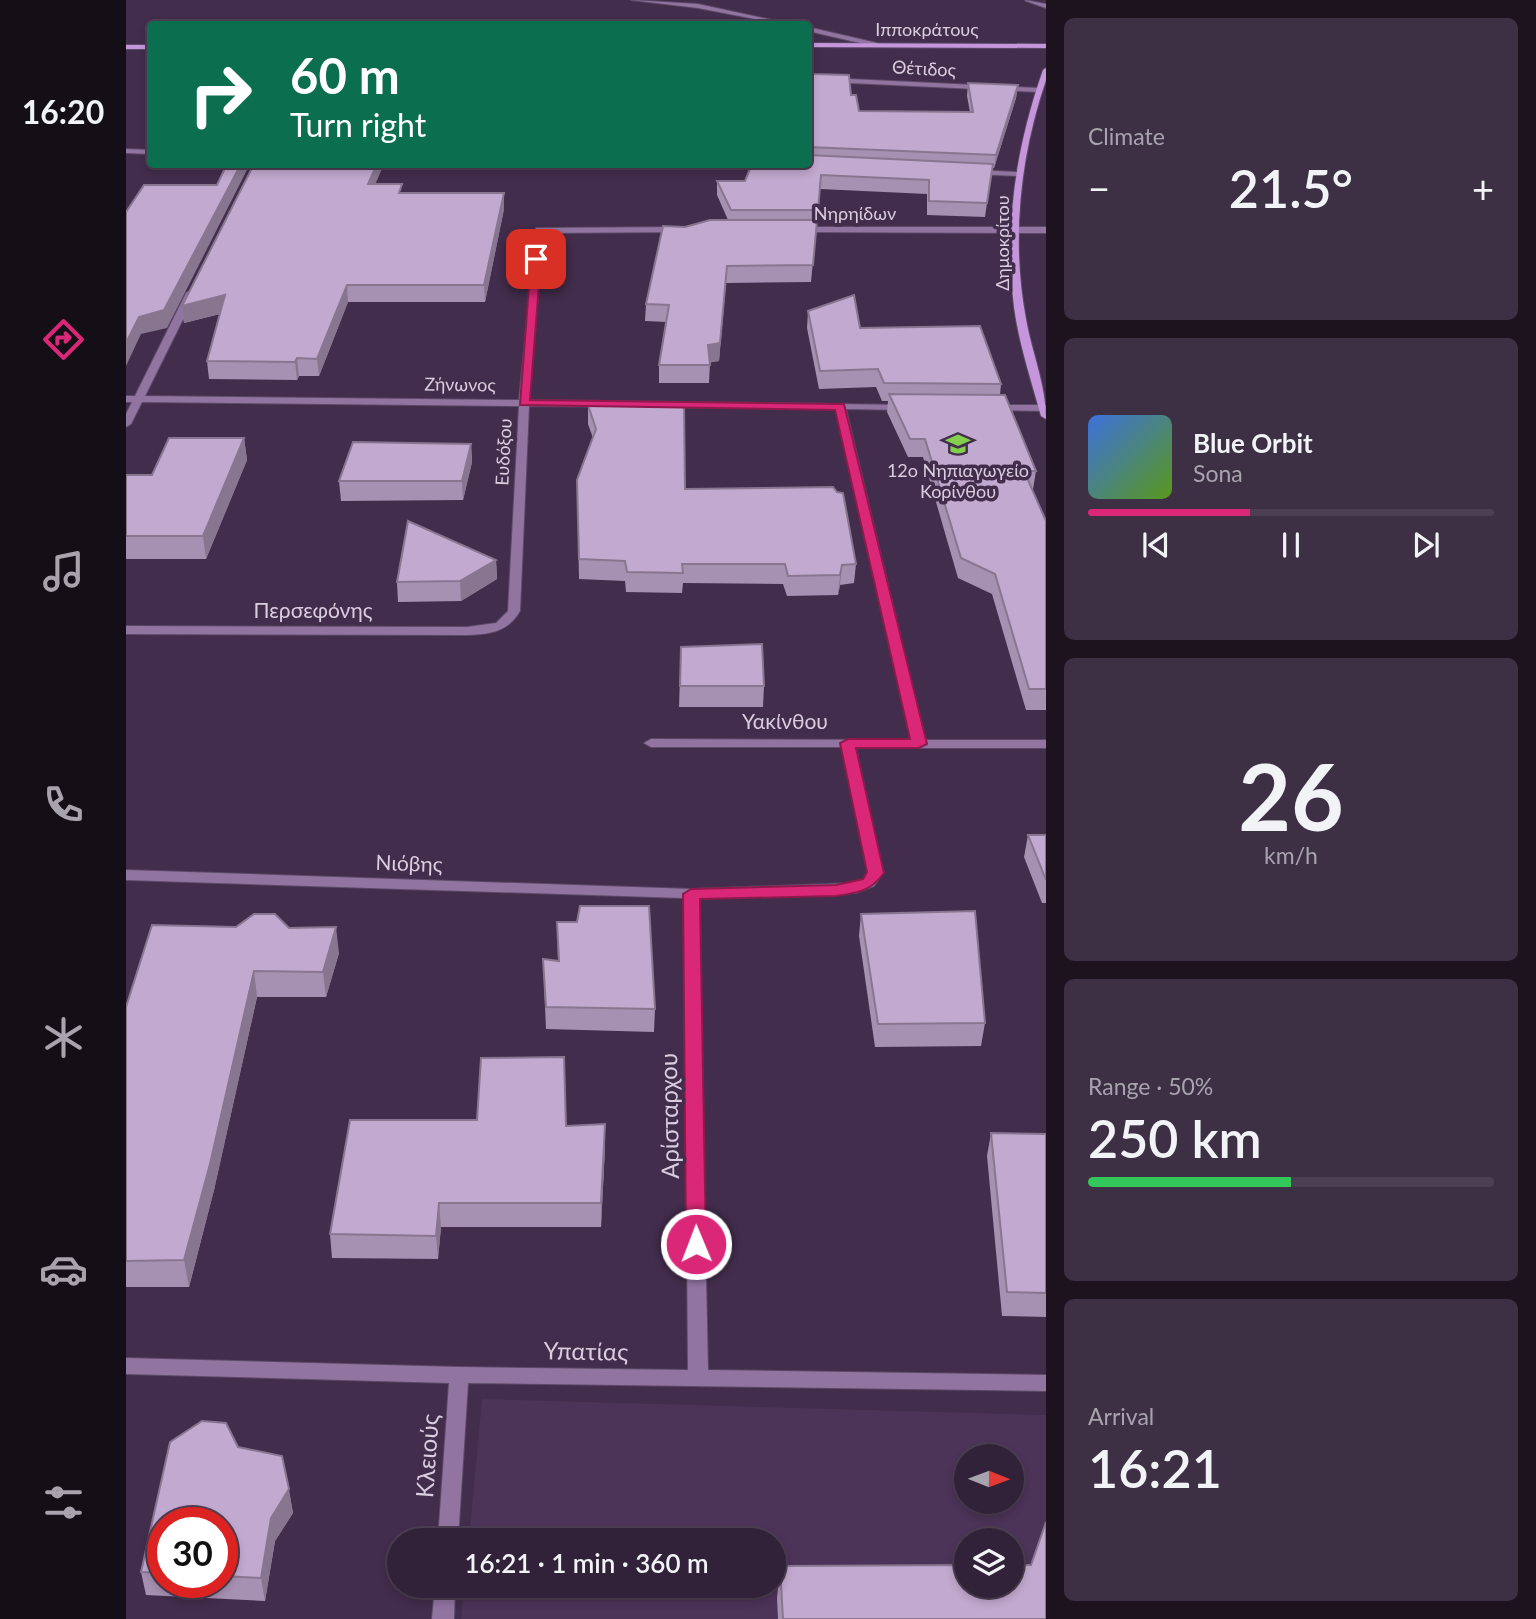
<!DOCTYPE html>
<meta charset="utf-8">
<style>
body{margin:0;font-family:Lato,sans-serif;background:#3d2f44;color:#f1f3f6;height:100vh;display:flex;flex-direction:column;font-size:26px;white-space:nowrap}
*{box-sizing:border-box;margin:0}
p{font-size:23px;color:#a8a4ae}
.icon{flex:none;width:38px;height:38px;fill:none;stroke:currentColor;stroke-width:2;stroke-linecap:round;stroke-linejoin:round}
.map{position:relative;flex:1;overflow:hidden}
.panel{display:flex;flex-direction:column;gap:18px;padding:18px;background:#1c131f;width:490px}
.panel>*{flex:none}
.banner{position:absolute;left:21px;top:21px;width:665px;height:147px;border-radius:7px;box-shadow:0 4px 10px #0003,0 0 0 2px #4d3f53;background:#0b6e4f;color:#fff;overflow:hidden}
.needle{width:46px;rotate:91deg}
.buttons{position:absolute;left:828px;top:1444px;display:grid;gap:14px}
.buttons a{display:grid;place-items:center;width:70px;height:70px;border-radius:50%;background:#322239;box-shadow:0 4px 10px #0003,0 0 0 2px #4d3f53;font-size:35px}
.speed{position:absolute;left:21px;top:1507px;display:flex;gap:14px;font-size:35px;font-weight:700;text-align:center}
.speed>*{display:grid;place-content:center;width:91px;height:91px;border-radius:50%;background:#322239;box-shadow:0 4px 10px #0003,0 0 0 2px #4d3f53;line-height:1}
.speed .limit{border:10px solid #d22;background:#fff;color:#111}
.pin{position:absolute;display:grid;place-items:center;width:60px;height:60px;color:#fff;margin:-30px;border-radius:14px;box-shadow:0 4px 10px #0006}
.me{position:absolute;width:77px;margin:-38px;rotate:359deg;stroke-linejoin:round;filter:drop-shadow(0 0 5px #0008)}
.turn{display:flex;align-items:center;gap:24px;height:147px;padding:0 28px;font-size:32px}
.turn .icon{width:91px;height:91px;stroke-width:2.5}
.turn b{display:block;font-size:49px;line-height:60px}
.big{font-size:52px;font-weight:600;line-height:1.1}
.panel .card{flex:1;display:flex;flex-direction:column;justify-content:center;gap:10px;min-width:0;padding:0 24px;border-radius:10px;background:#3d2f44}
.panel .dial{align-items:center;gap:0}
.dial b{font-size:91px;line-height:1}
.song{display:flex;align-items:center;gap:21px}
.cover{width:84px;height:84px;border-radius:10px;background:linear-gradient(135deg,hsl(220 70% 55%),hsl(90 70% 35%))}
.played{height:7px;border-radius:4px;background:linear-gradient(90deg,#db2777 40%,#4d3f53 40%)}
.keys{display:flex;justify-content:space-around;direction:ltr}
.heat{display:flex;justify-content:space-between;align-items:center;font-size:38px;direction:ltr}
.charge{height:10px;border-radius:5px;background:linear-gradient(90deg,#34c759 50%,#4d3f53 0)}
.trip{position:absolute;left:261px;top:1528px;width:399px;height:70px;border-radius:35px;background:#322239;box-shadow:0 4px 10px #0003,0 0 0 2px #4d3f53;font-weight:600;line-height:70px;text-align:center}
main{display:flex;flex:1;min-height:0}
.tab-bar{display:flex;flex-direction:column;width:126px;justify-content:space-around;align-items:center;background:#140e17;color:#a8a4ae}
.tab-bar .icon{width:49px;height:49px}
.tab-bar .on{color:#db2777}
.tab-bar b{font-size:32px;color:#f1f3f6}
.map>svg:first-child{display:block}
</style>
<main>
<nav class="tab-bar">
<b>16:20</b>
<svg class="icon on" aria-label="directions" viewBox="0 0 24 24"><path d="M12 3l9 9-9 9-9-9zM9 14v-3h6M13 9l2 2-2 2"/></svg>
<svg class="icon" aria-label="music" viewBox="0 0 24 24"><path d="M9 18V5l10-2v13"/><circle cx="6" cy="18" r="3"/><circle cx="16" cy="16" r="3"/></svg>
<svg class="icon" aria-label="phone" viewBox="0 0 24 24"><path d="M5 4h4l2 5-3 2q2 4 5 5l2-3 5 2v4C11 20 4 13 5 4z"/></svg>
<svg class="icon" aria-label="climate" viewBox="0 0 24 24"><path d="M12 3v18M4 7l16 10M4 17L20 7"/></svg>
<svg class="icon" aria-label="car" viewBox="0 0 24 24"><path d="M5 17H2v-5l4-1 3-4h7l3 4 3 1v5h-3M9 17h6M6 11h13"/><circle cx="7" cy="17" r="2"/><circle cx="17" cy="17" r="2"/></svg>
<svg class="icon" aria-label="filters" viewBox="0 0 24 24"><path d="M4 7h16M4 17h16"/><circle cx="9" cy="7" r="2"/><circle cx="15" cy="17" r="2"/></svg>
</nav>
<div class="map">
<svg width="920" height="1619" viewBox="0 0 920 1619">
<rect width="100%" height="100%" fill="#422d4c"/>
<path fill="#4c3358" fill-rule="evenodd" d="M356,1399l564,16v204h-585l3,-33h310v-46h-305zM840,1456h46v46h-46zM840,1540h46v46h-46z"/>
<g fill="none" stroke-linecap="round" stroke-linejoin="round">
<g stroke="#5d4a67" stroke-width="2">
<g id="street">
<path d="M505,0l67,4 93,20h-10l-83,-16z"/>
<path d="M899,0l21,4v4l-20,-7z"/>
<path d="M682,27l69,16 3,2 -3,2 -69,-16z"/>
<path d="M682,77l231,11 4,2 -4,2 -231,-11z"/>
<path d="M0,149l24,1v4l-24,-1z"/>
<path d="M313,164l209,1 18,-1 -18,5 -205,-3z"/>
<path d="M848,170l45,2 4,2 -4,2 -48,-2v-4z"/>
<path d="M555,227l3,1v4l-141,1 -14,167 380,5 1,2 -5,3 -59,-1 79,331h121v8h-190l27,125 -9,13 -18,7 -158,5 10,472 338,5v16l-578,-8 -10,157h-20l11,-157 -323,-9v-16l333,9 229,3 -4,-472 -558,-18v-10l565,19 163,-6 10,-3 5,-7 -27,-126h-191l-7,-4 7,-4 260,1 -75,-331 -307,-3 -9,205c-12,21 -30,23 -53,24l-341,-1v-8l341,1 29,-4 12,-12 11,-205 -377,-4 -11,22 -5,3v-13l6,-12h-6v-6h9l51,-103 5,-3 5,3 -51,103 374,4 17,-172z"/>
<path d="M673,227h247v6l-250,-1v-4z"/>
<path d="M865,405h55v6l-59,-1 -1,-2z"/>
<path d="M309,1586h20l-1,33h-22z"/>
</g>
</g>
<g stroke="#5d4a67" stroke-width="2">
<g id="secondary">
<path d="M682,43l238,1v4l-238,-1z"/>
<rect x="0" y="45" width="24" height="4"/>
<path d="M920,68v12c-26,76 -35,160 -20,239 6,34 20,66 20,100l-5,-3c-10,-36 -22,-72 -27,-109 -10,-81 2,-160 29,-237z"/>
</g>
</g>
<use href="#street" fill="#9274a1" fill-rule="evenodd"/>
<use href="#secondary" fill="#c696dd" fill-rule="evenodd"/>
</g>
<g fill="#a791b2" fill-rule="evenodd">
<path d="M682,47l4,15 -1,10 40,23 8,16 111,1 -3,-16 1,-13 50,2 -2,13 -22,70h-2l-7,49 -58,-2v-21l-107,-5 -9,93 -85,1 -7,78 -9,1 -1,21h-50v-18l8,-43 -22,-1 1,-17 39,-77 43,-7 -11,-25v-14h28l63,-17z"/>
<path d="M250,184l27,9 101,16 -19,93h-137l-29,74h-20l-2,4 -88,-1 -2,-18 13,-47 -36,9 -2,-17z"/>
<path d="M682,311l52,17 141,56 -1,11 36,76 -3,18h-1l14,32v189h-20l-34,-116 -34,-16 -35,-121h-15l-21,-45 1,-11h-6l-6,-14 -57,2 -12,-61z"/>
<path d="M462,405l97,84 171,75 -2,19 -14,2 -2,10 -51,1 -4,-12 -100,-1 -1,10 -56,-1 -1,-11 -46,-2 -2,-99 16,-42 -5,-14z"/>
<path d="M118,438l3,22 -41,99h-80v-84h26z"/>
<path d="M345,444l1,18 -9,38 -122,1 -2,-20z"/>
<path d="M370,560l1,19 -36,22 -63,1 -1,-20z"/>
<path d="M555,647l83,39 -1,21h-84z"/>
<path d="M902,835h18v68h-4l-18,-46z"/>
<path d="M735,914l124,109 -4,23 -106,1 -16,-111z"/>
<path d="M431,922l98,87 -1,23 -108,-3 -3,-70 15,2z"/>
<path d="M163,928l50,25 -13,44h-69l-43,193 -25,97h-63v-280z"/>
<path d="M440,1126l39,21 -4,80h-160l-3,32 -106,-1 -2,-24z"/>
<path d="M865,1133l55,1v183l-44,-1 -15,-160z"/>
<path d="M76,1421l24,2 12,24 44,9 11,57 -18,28 -10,60 -119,-6 -5,-23 29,-130zM37,1522h59v60h-59z"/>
<path d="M905,1565l15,54h-268l-1,-21 3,-32z"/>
</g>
<g fill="#887691">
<path d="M686,62l-1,12 -3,1v-12z"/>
<path d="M892,85l-2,13 -22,70 2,-13z"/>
<path d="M115,164h9l-83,164 -26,6 -15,32v-23l13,-26z"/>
<path d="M251,164h7l-15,35 -1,-15z"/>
<path d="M378,193v16l-19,93 -1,-17z"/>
<path d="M601,266l-8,95 -11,2v-18z"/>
<path d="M221,285l1,17 -29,74 -2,-17z"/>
<path d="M99,295l2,17 -43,11 -2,-17z"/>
<path d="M171,358l2,18 -2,4 -2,-18z"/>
<path d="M118,438l3,22 -41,99 -3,-23z"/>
<path d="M345,444l1,18 -9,38 -1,-19z"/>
<path d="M370,560l1,19 -36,22 -1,-20z"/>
<path d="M716,565l-2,20 -2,10 2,-20z"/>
<path d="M210,927l3,26 -13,44 -3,-25z"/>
<path d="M128,971l3,26 -43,193 -25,97 -5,-27z"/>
<path d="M479,1124v23l-4,80v-24z"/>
<path d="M313,1203l2,24 -3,32 -2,-23z"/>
<path d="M163,1489l4,24 -18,28 -10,60 -4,-23 10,-60z"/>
</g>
<g fill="#c2a9cf" stroke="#887691" stroke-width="2">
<path d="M682,47h2l2,15 -4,1z"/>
<path d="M682,70l5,4 36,1 2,20h5l3,16 114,1 -5,-29 50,2 -22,70 -188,-8z"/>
<path d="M682,155l185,9 -6,39 -58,-2v-21l-108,-5 -3,35h-87l-14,-29h28l7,-17h56z"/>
<path d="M101,164h14l-77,146 -25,7 -13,26v-131l18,-27h73z"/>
<path d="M128,164h123l-9,20h34l-3,9h105l-20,92h-137l-30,74 -20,-1 -2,4 -88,-1 18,-66 -43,11z"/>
<path d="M584,220h107l-4,45 -86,1 -7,77 -12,2 2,20h-51l10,-60 -23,-1 17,-78 22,1z"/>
<path d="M728,295l6,33 120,-2 21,58 -117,-1 -6,-14 -58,2 -12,-60z"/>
<path d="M763,394l116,1 31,76h-12l22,50v168h-17l-34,-115 -34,-16 -36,-119h-15z"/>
<path d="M462,405l96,1 1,83 148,-2 4,5 6,1 13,71 -14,1 -2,10 -52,1 -3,-12h-103l1,9 -56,-1 -2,-11 -46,-2 -2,-79 19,-51z"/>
<path d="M43,438h75l-41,98h-77v-61h26z"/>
<path d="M227,442l118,2 -9,37h-123z"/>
<path d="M282,521l88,39 -36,21 -63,1z"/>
<path d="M636,644l2,42h-84l1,-39z"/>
<path d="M902,835h18v45z"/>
<path d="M454,906h69l6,103 -109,-2 -3,-48 16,2 -2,-39h20z"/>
<path d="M849,911l10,112 -107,1 -17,-110z"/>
<path d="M128,914h21l14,14 47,-1 -13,45 -69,-1 -44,193 -26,96 -58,1v-254l26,-82 84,2z"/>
<path d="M438,1057l2,69 39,-2 -4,79h-162l-3,33 -106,-2 20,-114h127l4,-62z"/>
<path d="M865,1133l55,1v159l-39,-1z"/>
<path d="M76,1421l24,2 12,24 44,9 7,33 -18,29 -10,60 -39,-2v-54h-59v51l-22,-1 29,-130z"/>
<path d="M920,1522v97h-263l-3,-53 186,-1v21h46v-21h19z"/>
</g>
<path fill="#db2777" stroke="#8e194d" stroke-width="2" d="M410,256l5,3 -11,141 314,4 83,340 -8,4h-63l28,125c-13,18 -26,20 -48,23l-136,3 6,345 -3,6 -7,2 -7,-2 -3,-6 -3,-350 8,-5 145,-4 27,-6 4,-7 -27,-129 8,-4h62l-75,-329 -315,-5 11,-146z"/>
<defs>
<g id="school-bare" transform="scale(1.89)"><path d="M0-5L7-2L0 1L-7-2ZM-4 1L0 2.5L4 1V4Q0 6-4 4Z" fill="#84d04e" stroke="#422d4c" stroke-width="2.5" paint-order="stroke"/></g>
</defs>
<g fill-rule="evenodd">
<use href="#school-bare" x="832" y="444"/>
</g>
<g text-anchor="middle" stroke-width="7" stroke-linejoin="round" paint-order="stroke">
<g font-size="18" fill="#dacde0" stroke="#422d4c">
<text x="801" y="36">Ιπποκράτους</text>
<text transform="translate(798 69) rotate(3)" y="6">Θέτιδος</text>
<text x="729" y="220">Νηρηίδων</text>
<text transform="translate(877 243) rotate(-90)" y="6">Δημοκρίτου</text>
<text transform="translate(334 385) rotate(1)" y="6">Ζήνωνος</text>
<text transform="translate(378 452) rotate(-87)" y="6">Ευδόξου</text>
</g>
<g font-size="18" fill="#dacde0" stroke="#422d4c">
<text x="832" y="477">12ο Νηπιαγωγείο<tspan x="832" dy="21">Κορίνθου</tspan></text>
</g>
<g font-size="21" fill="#dacde0" stroke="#422d4c">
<text x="187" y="618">Περσεφόνης</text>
<text x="659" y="729">Υακίνθου</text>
<text transform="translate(283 864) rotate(2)" y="7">Νιόβης</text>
</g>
<g font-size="24" fill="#dacde0" stroke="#422d4c">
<text transform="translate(544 1116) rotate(-91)" y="8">Αρίσταρχου</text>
<text transform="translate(460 1352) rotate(1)" y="8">Υπατίας</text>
<text transform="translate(302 1456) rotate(-86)" y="8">Κλειούς</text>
</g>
</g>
</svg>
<div class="buttons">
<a><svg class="needle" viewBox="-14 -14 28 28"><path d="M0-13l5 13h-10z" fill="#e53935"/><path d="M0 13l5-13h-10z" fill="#a8a4ae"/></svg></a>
<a><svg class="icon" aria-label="layers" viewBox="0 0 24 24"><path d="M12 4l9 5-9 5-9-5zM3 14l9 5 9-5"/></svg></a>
</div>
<div class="speed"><div class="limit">30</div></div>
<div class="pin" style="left:410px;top:259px;background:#d93025"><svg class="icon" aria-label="arrive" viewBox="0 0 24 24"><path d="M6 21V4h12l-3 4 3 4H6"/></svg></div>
<svg class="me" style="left:570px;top:1244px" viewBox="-20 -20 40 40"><circle r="17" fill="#db2777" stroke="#fff" stroke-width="3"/><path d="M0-11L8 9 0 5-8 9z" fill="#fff"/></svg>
<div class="trip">16:21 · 1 min · 360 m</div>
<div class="banner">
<div class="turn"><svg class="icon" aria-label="right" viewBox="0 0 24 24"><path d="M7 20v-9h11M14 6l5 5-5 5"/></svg><div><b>60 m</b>Turn right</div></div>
</div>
</div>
<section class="panel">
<div class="card"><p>Climate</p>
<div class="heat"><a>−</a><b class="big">21.5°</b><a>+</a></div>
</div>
<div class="card">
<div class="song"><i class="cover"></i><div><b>Blue Orbit</b><p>Sona</p></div></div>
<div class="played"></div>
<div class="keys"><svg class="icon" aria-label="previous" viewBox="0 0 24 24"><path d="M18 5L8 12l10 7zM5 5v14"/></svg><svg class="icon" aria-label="pause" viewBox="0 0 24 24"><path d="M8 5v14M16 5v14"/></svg><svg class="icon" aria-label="next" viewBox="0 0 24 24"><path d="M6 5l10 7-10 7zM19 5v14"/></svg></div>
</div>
<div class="card dial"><b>26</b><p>km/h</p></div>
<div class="card"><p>Range · 50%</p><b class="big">250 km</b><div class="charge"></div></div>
<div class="card"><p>Arrival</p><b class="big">16:21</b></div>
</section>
</main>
